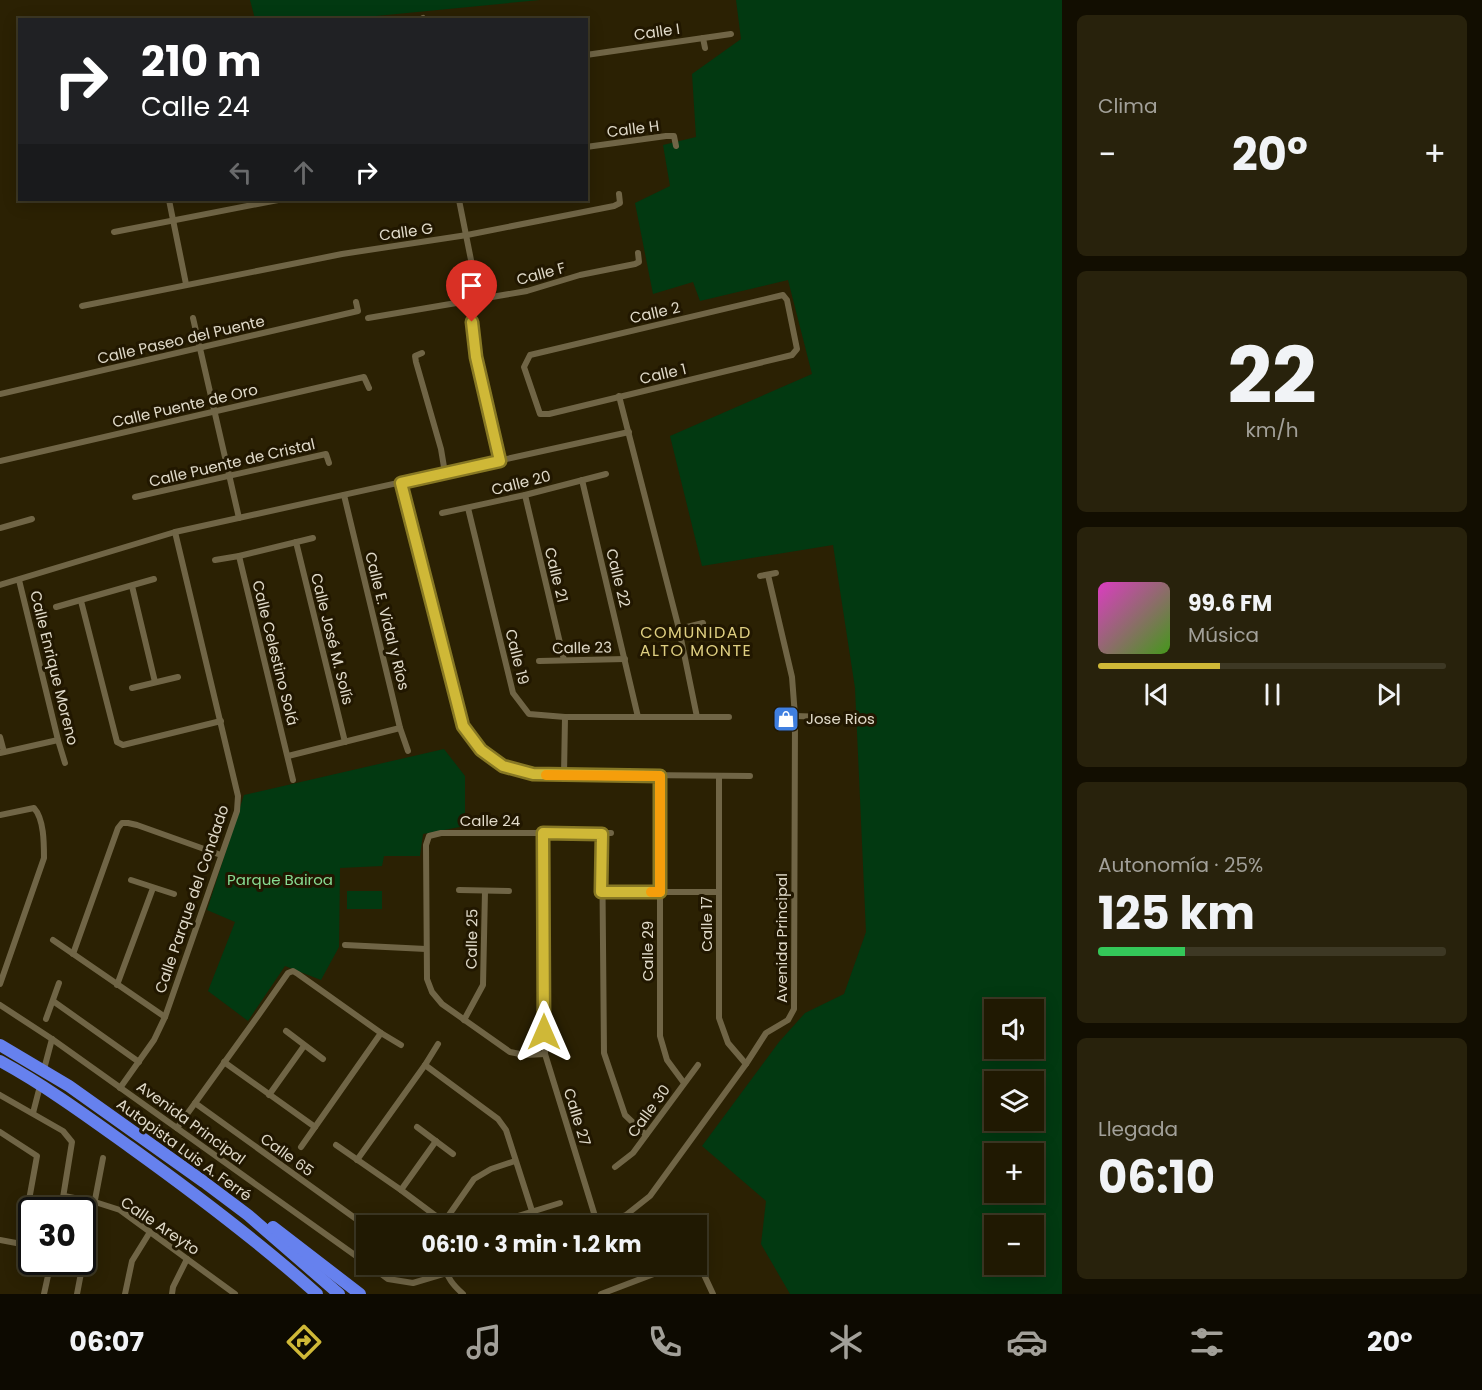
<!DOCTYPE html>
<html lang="es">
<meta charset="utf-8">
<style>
body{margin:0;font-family:Poppins,sans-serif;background:#28220c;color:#f1f3f6;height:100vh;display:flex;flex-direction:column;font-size:22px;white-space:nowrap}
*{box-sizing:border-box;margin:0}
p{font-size:20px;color:#a2a099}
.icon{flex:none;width:33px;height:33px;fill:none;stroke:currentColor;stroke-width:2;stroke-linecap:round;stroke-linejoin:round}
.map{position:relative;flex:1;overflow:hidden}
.side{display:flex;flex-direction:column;gap:15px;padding:15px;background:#120e01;width:420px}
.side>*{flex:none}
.banner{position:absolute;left:18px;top:18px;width:570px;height:183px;border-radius:0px;box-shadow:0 3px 15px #0003,0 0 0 2px #3d3824;background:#202124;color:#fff;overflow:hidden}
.buttons{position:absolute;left:984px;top:999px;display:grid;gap:12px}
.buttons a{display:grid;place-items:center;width:60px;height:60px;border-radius:0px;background:#201902;box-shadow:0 3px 15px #0003,0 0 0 2px #3d3824;font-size:30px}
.speed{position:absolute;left:18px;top:1197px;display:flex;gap:12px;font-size:30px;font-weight:700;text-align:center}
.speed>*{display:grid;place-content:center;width:78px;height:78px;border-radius:50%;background:#201902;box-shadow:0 3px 15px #0003,0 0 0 2px #3d3824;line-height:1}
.speed .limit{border:3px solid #111;border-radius:9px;background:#fff;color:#111}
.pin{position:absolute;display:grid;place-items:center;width:51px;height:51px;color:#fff;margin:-62px -26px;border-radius:50% 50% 50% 0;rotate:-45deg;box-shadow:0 0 6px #0007}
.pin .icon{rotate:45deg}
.me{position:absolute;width:66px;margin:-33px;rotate:0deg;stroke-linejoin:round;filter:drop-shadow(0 0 4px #0008)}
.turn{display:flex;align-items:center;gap:21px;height:126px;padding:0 24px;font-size:27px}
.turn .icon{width:78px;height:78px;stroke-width:2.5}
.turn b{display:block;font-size:42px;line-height:51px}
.lanes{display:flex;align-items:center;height:57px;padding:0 24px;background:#0003;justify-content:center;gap:30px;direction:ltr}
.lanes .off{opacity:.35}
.big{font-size:45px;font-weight:700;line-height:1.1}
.side .card{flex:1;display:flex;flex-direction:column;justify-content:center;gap:9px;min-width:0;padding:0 21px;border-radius:9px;background:#28220c}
.side .dial{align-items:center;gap:0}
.dial b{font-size:78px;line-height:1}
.song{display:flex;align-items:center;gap:18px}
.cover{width:72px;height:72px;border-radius:9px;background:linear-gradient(135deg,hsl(310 70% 55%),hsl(100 70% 35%))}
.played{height:6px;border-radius:3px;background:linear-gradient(90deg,#cfb837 35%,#3d3824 35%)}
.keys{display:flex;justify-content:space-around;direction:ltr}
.heat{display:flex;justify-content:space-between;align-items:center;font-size:33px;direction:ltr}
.charge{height:9px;border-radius:4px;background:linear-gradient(90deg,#34c759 25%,#3d3824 0)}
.trip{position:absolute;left:356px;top:1215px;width:351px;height:60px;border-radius:0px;background:#201902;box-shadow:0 3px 15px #0003,0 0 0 2px #3d3824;font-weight:700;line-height:60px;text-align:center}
.tab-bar{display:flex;height:96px;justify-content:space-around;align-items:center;background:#0d0a01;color:#a2a099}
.tab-bar .icon{width:42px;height:42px}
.tab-bar .current{color:#cfb837}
.tab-bar b{font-size:27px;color:#f1f3f6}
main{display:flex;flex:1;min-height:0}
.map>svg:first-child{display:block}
</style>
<main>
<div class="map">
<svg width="1062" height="1294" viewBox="0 0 1062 1294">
<rect width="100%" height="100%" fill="#2b2103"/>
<g fill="#023911" fill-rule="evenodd">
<path d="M250,0h290l-195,19h-90z"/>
<path d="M736,0h326v1294h-272l-29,-50 5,-43 -64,-55 77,-104 26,-29 39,-19 22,-62 -11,-244 -22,-143 -131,21 -32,-130 142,-62 -24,-94 -88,21 -7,-19 -40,12 -18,-91 35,-17 -7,-41 33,-8 -4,-63 49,-35zM994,1010h40v38h-40zM994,1082h40v38h-40zM994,1154h40v38h-40zM994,1226h40v38h-40z"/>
<path d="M444,749l21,27v50l-42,8 -3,22h-36l-2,10 -42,2 -1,79 -18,33 -36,-14 -37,55 -40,-30 27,-69 -28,-12 37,-115z"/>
<rect x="347" y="891" width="35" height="18"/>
</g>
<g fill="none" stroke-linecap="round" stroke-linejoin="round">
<g stroke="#706546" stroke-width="6">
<path d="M423,18l1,2"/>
<path d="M703,38l2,10"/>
<path d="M586,55l145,-21"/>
<path d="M586,147l80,-11h8l2,10"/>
<path d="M169,200l17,84"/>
<path d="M459,200l13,65 -1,36 5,56 24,104"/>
<path d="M114,232l164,-32"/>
<path d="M783,295l4,5 10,49 -5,6 -243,59h-9l-16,-47 6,-12z"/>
<path d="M82,306l260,-52 125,-19 147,-29 6,-3 -1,-9"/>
<path d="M193,318l46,200"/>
<path d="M368,318l159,-27 53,-16 55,-11 4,-2 -1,-9"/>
<path d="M422,353l-7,3 1,6 25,87 4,24"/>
<path d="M0,394l358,-83 -2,-9"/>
<path d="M619,396l60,233 18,88"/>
<path d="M0,461l364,-84 5,11"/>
<path d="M582,480l56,237"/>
<path d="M401,483l62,243 18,24 22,16 30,8 217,2"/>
<path d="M344,495l56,233 8,23"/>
<path d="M525,495l39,165"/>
<path d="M135,497l191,-43 3,9"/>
<path d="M468,508l45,185 16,21 36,3h164"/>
<path d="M442,513l83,-18 81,-21"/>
<path d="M0,528l32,-9"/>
<path d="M296,542l49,200"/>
<path d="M239,556l54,224"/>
<path d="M215,560l24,-4 74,-18"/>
<path d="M760,576l16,-3"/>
<path d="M19,580l39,160 7,23"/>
<path d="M0,585l175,-53 454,-100"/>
<path d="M132,586l23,96"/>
<path d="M81,601l36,141 6,3 98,-24"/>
<path d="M56,607l98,-28"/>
<path d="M679,629l24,-6"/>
<path d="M539,661l86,-2"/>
<path d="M132,688l46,-11"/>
<path d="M795,716l32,1"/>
<path d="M0,737l4,15"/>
<path d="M0,753l58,-13"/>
<path d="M288,756l112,-28"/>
<path d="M564,775l1,-58"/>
<path d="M660,775v261l7,24 17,23"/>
<path d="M719,776v242l9,25 18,21"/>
<path d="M0,815l34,-7c10,11 10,35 10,50l-44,126"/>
<path d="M543,833l2,221 53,172"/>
<path d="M602,834l2,219 21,62 21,20"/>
<path d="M131,880l43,14"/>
<path d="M459,890l50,1"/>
<path d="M601,892h118"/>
<path d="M53,940l112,77"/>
<path d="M345,945l81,4"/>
<path d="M73,954l45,-126 4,-5h6l9,2 84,30"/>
<path d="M117,985l36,-97"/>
<path d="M53,1001l86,61"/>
<path d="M0,1005l52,34 314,224"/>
<path d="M46,1019l13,-36"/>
<path d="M464,1020l19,-35 2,-94"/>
<path d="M286,1031l37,28"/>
<path d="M545,1054l-20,1 -15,-3 -68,-48 -10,-12 -5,-13 -1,-134 3,-9 12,-3h170"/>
<path d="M224,1062l91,65"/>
<path d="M425,1065l73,54 8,11 26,81"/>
<path d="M43,1073l9,-34"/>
<path d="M120,1088l34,-48 11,-23 72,-206 1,-15 -63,-264"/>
<path d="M0,1095l63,36 9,11 -11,68"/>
<path d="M269,1095l35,-49"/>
<path d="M195,1103l171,123"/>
<path d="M33,1113l7,-27"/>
<path d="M417,1127l36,27"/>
<path d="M177,1128l83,-115 28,-40 5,-2 5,3 83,59 20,12"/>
<path d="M0,1132l37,24 -16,88"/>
<path d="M336,1145l65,45 43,32"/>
<path d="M301,1147l80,-114"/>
<path d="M357,1160l68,-95 13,-21"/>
<path d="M615,1167l18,-14 65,-88"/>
<path d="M401,1190l35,-49"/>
<path d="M64,1196l31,6 25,8 115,84"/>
<path d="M492,1224l68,-21"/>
<path d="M443,1226l1,-4 30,-43 17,-10 24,-8"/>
<path d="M600,1226l26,-11 24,-19 96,-132 20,-31 22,-13 6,-11 1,-293 -3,-39 -24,-102"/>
<path d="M0,1240l32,6"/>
<path d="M696,1262l3,2 14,30"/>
<path d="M368,1264l20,15 25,4 64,-19"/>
<path d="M444,1264c3,14 9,21 19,30"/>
<path d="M44,1294l7,-32"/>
<path d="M77,1294l26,-136"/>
<path d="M125,1294l7,-33 18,-29"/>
<path d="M172,1294l1,-7 14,-28"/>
<path d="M601,1294l79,-30"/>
</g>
<g stroke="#6681ee" stroke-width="12">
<path d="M0,1045l69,41 135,96 44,33 91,79"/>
<path d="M0,1061c46,25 88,56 130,86 64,46 128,94 187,147"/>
<path d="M273,1227l87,67"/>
</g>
</g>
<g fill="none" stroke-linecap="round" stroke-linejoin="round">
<g stroke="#877824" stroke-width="15">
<path id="route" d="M472,322l4,35 24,104 -99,22 62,243 18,24 22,16 30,8 127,2v116h-59l1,-58 -59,-1 1,199"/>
</g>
<use href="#route" stroke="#cfb837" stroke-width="10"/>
<path stroke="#f59e0b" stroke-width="10" d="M546,775l114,1v116h-9"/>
</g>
<defs>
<g id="shop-square" transform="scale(1.35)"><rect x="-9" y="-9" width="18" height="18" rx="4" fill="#3f7fe0" stroke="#211700"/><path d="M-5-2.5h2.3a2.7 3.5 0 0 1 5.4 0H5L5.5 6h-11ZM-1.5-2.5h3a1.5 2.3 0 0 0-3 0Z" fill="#fff"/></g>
</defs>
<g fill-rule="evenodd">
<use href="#shop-square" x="786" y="719"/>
</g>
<g text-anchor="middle" stroke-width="6" stroke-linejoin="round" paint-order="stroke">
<g font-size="15" fill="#e0dac9" stroke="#211700">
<text transform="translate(657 32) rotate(-8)" y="5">Calle I</text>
<text transform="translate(633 129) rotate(-7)" y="5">Calle H</text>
<text transform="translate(406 232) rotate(-8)" y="5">Calle G</text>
<text transform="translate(541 274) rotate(-15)" y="5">Calle F</text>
<text transform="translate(655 313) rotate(-13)" y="5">Calle 2</text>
<text transform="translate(181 340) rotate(-13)" y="5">Calle Paseo del Puente</text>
<text transform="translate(663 374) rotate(-13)" y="5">Calle 1</text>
<text transform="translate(185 406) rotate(-13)" y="5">Calle Puente de Oro</text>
<text transform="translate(232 463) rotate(-13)" y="5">Calle Puente de Cristal</text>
<text transform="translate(521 483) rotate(-14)" y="5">Calle 20</text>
<text transform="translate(556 575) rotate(76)" y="5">Calle 21</text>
<text transform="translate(618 578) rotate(76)" y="5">Calle 22</text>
<text transform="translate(387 621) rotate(76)" y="5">Calle E. Vidal y Ríos</text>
<text transform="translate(332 639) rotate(76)" y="5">Calle José M. Solís</text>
<text transform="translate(582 648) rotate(-1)" y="5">Calle 23</text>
<text transform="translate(275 653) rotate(76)" y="5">Calle Celestino Solá</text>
<text transform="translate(517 657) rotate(76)" y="5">Calle 19</text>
<text transform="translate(54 668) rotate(76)" y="5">Calle Enrique Moreno</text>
<text x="490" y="826">Calle 24</text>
<text transform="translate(192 899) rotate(-71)" y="5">Calle Parque del Condado</text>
<text transform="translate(707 924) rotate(-90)" y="5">Calle 17</text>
<text transform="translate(782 938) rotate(-90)" y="5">Avenida Principal</text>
<text transform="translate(472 939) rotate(-89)" y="5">Calle 25</text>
<text transform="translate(648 951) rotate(-90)" y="5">Calle 29</text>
<text transform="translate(649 1111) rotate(-54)" y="5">Calle 30</text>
<text transform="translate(577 1117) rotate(73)" y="5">Calle 27</text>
<text transform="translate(191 1123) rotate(36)" y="5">Avenida Principal</text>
<text transform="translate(184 1150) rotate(36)" y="5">Autopista Luis A. Ferré</text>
<text transform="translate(287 1155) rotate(36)" y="5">Calle 65</text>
<text transform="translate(160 1226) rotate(34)" y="5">Calle Areyto</text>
</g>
<g font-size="15" fill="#e0dac9" stroke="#211700" text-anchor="start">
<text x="806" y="724">Jose Rios</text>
</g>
<g font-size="15" fill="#87dc92" stroke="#211700">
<text x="280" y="885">Parque Bairoa</text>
</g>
<g font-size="16" letter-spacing="1.5" fill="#dfcf81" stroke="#211700">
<text x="696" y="638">COMUNIDAD<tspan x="696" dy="18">ALTO MONTE</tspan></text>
</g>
</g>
</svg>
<div class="buttons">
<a><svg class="icon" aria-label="sound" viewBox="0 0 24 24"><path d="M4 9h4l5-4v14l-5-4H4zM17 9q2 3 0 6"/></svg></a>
<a><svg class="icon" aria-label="layers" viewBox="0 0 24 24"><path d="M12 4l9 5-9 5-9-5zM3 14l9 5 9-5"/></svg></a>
<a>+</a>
<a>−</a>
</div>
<div class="speed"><div class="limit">30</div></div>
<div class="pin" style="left:472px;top:322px;background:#d93025"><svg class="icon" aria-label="arrive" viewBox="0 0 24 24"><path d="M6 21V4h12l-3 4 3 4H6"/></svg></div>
<svg class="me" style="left:544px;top:1032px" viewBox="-20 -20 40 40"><path d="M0-17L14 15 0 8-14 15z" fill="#cfb837" stroke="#fff" stroke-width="4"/></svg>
<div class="trip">06:10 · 3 min · 1.2 km</div>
<div class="banner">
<div class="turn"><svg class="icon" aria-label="right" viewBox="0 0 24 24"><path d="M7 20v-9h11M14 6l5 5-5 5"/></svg><div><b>210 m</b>Calle 24</div></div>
<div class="lanes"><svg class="icon off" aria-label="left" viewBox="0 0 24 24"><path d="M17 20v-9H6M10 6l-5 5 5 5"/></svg><svg class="icon off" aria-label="ahead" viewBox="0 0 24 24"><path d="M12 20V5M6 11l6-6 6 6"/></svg><svg class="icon" aria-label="right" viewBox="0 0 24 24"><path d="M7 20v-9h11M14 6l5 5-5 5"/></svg></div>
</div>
</div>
<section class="side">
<div class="card"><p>Clima</p>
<div class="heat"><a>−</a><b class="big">20°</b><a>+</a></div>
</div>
<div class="card dial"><b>22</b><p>km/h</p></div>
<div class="card">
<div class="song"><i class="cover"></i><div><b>99.6 FM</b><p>Música</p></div></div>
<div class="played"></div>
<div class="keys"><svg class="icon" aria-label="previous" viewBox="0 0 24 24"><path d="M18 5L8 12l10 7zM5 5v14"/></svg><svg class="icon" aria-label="pause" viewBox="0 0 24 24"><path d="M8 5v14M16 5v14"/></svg><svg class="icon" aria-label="next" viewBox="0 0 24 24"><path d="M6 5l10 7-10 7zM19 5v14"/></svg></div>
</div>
<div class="card"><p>Autonomía · 25%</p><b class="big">125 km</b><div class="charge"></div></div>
<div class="card"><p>Llegada</p><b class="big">06:10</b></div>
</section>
</main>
<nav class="tab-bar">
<b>06:07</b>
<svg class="icon current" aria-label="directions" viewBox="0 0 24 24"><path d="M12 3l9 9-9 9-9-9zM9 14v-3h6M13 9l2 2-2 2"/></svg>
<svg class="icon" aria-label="music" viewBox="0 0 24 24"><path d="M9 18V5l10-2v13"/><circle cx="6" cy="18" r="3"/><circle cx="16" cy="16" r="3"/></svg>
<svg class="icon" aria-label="phone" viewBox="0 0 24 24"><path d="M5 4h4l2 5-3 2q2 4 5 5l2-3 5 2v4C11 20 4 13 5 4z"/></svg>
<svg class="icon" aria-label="climate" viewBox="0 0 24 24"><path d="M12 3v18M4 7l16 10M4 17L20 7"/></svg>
<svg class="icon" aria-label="car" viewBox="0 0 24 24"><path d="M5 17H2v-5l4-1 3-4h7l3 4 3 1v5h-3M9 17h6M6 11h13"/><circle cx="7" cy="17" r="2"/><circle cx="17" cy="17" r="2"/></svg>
<svg class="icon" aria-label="filters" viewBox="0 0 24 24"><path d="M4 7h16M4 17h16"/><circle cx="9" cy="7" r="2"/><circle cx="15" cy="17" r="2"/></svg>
<b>20°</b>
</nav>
